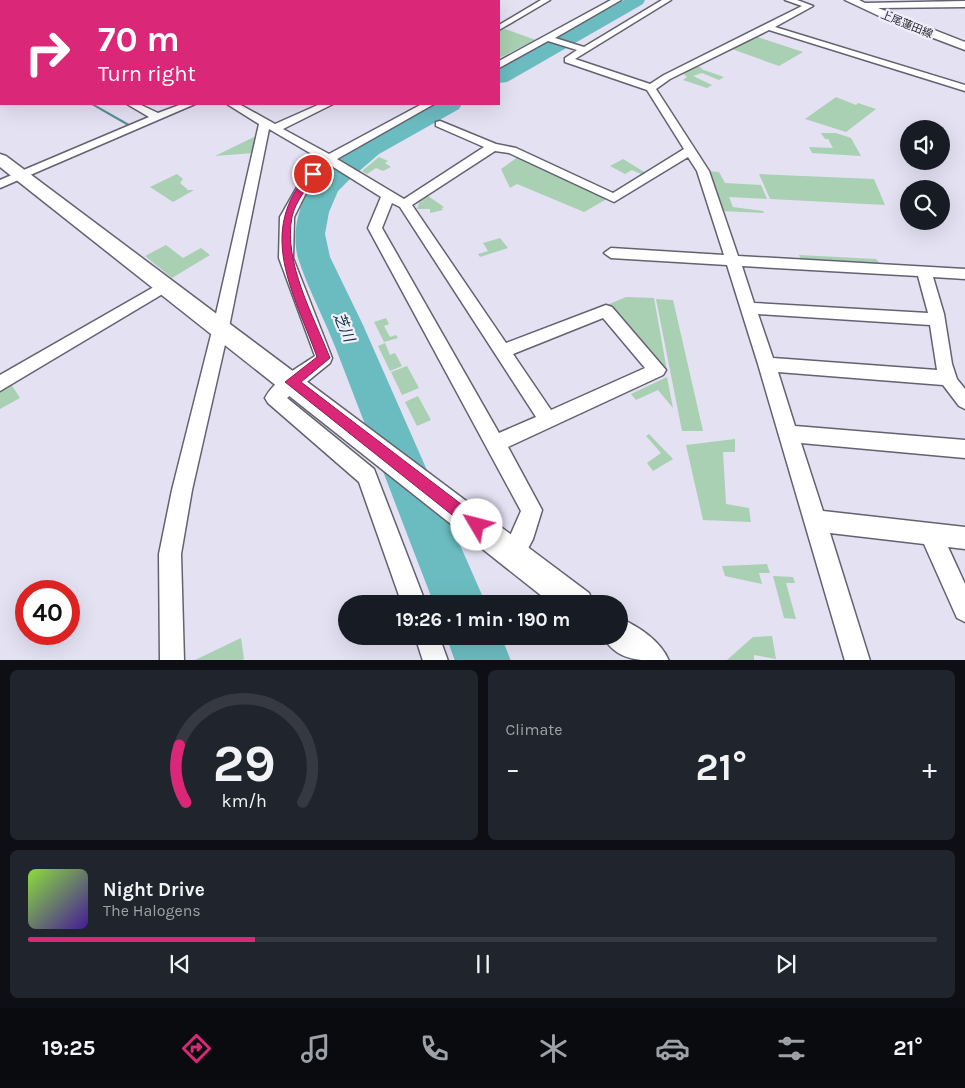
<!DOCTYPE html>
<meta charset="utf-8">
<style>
body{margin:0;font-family:Karla,"Noto Sans JP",sans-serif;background:#20242c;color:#f1f3f6;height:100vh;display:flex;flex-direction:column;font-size:19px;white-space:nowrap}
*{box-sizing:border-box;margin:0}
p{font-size:16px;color:#9ea1a6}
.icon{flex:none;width:28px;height:28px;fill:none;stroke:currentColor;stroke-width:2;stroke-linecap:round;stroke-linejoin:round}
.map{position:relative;height:660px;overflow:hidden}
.details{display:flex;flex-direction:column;gap:10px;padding:10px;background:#0d0f14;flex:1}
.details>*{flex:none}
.banner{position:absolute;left:0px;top:0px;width:500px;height:105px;box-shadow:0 5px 20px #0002;background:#db2777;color:#fff;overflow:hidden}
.fabs{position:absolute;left:900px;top:120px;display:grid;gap:10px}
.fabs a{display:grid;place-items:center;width:50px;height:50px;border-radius:50%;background:#171b24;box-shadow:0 5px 20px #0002;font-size:25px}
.speed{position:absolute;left:15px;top:580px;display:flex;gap:10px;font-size:25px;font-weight:700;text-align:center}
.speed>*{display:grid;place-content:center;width:65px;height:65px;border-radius:50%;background:#171b24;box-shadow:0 5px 20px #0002;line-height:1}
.speed .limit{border:8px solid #d22;background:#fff;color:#111}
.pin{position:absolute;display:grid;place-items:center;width:42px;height:42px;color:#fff;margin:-21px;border:2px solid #fff;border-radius:50%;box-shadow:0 1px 5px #0007}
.me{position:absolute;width:55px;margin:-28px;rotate:307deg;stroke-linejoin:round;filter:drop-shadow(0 0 4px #0008)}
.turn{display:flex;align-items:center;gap:18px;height:105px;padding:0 15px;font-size:22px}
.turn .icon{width:65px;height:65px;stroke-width:2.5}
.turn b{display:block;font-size:35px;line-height:42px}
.big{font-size:38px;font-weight:700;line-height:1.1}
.details .widget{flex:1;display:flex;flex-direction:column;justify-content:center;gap:8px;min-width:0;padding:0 18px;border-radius:8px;background:#20242c}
.details .dial{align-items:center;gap:0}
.dial svg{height:130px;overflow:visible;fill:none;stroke:#363941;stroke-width:7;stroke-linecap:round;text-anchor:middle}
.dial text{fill:#f1f3f6;stroke:none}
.song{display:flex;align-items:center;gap:15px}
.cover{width:60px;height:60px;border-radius:8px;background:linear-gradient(135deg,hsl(90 70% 55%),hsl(260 70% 35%))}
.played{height:5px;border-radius:2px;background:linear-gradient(90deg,#db2777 25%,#363941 25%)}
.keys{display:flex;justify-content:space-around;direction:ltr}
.heat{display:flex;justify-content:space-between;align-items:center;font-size:28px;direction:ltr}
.details .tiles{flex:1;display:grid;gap:10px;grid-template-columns:1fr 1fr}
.widget:last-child{grid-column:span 2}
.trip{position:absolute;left:338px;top:595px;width:290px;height:50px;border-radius:25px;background:#171b24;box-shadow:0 5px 20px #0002;font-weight:700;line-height:50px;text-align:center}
.dock{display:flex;height:80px;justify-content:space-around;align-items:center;background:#090b0e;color:#9ea1a6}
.dock .icon{width:35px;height:35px}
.dock .active{color:#db2777}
.dock b{font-size:22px;color:#f1f3f6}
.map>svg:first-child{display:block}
</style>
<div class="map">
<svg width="965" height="661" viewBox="0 0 965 661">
<rect width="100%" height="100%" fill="#e4e1f3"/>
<g fill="#a9d0b2">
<path d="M505,29l31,11 -37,18v-27z"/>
<path d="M754,36l49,16 -24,14 -50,-18z"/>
<path d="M697,66l5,2 -1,1 23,8 -5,3 -17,-7 -9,3 19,9 -5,3 -24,-8 4,-3 -5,-4z"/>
<path d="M836,97l20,8 2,-2 18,6 -30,23 -41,-13z"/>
<path d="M821,133h15l15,5 10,18 -49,-3 -3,-6 24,1 -5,-9h-3z"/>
<path d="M256,136l-3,17 -38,3z"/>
<path d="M379,157l9,4 -3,2 6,4 -8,4 -7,-3 -9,6 -5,-3z"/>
<path d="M518,157l86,39 1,4 -21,12 -67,-28 -7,4 -9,-19z"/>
<path d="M623,159l23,14 -3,2 -11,-5 -7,4 -15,-8z"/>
<path d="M709,171l10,1 6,11 36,2 6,14 -38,-2 4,10 30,4 1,2 -42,-2z"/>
<path d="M177,174l6,5 -3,4 8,7h6l-21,12 -23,-15z"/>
<path d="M759,174l115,5 11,26 -115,-6z"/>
<path d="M428,196l16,11 -2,1 1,2 -13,3v-4h-13l3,-8 6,2 -6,-3z"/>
<path d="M500,238l8,10 -28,9 -2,-3 10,-3 -5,-8z"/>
<path d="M166,245l17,13 18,-10 9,7 -38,23 -27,-22z"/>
<path d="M799,255l77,4 4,5 -79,-4z"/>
<path d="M626,297l28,1 13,73 -60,-66z"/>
<path d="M656,299l17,1 30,131h-21z"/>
<path d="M386,318l3,6 -5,2 6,11 6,-2 2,3 -14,4 -10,-20z"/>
<path d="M385,343l5,12 5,-2 7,13 -12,5 -12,-25z"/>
<path d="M407,366l12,22 -17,7 -11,-23z"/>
<path d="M667,377l6,31 -15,-18 -22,10 -5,-6z"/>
<path d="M11,384l9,14 -20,11v-19z"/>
<path d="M418,396l13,24 -14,6 -12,-24z"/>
<path d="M649,434l24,25 -20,12 -6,-8 14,-10 -15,-17z"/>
<path d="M735,439v13h-12l3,52 23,4 2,14 -48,-2 -17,-75z"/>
<path d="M767,564l3,9h-11l3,11 -37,-8 -3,-10z"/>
<path d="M773,576l20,1 2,6h-9l10,36 -12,-1z"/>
<path d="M772,636l4,23 -22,-4v5h-27l26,-23z"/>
<path d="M241,638l3,21 -2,1h-47z"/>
</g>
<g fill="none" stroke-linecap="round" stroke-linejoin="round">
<g fill="#579094" fill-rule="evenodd">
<rect x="0" y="50" width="1" height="3"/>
<path d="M90,104h4l37,21 -3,1z"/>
</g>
<g fill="#6bbcc0" fill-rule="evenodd">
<path d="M624,0h21l-2,4 -136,78 -8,1v-15z"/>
<path d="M434,104h28l-3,5 -80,45 -29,25 -12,12 -9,21 -4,22 5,23 33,68 123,279h-52c-33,-85 -65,-170 -98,-255 -12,-31 -28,-60 -38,-91 -4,-15 -3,-31 1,-45 17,-55 89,-84 135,-109z"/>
<path d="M446,636h55l10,25h-56z"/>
</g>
<g stroke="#646170" stroke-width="3">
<g id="street">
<path d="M257,0h11l1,1h-11z"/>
<path d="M541,0h9l-51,30v-5z"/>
<path d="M611,0h10l-66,38 29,9 78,-47h9l-96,59 75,25 14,-9 138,-69 -17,-6h12l16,6 -38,21 190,58v6l-196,-61 -99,49 -14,10 53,82 29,85 227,13v10l-32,-2 11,37 8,50 5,15 8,10v20l-6,-3 -16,-21 -165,-13 17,54 170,14v18l-164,-15 22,68 142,16v22l-17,-2 17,37v38l-8,-4 -33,-74 -94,-11 40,128h-25l-87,-297 -31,-99 -116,-7 -7,-5 7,-5 113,7 -27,-84 -9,-14 -74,45 -105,-49 -14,-2 -83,54 94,138 100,-38 6,2 54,63 -3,5 -155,72 34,63 -9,29 -12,23 -8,3 -8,-3 -3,-8 19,-43 -153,-283 13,-31 -51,-32 -21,22 -15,30 -1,41 39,100 -2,5 -43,35 87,71 52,135h-24l-43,-122 -91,-79 -3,-5c9,-18 34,-31 50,-42l-36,-98 1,-41 20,-35 22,-22 -53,-31 -40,198 -37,163 -11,64 3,107h-24l-1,-107 13,-64 41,-163 46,-203 -32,-20h12l36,20 45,-20h13l-50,25 46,25 93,-50h12l-97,55 67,40 80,-52 -48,-21v-4l4,-1 56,23 20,4 97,45 71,-44 -37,-59 -82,-28v-4l12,-8 -29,-9 -49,27v-7zM392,203l8,4 136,210 -37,16 -117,-205zM742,266l176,10 10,37 -174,-10zM758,314l172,11 7,45 -164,-12zM603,318l42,50 -94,42 -38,-56z"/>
<path d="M127,104h12l19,9 24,-9h13l-195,84v-8l149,-63z"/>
<path d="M166,280l5,1 3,4 -3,4 -171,102v-16z"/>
<path d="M415,636h24l9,25h-25z"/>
</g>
</g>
<g stroke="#646170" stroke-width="3">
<g id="secondary">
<path d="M845,0h14l6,3 100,-2v6l-87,1 87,34v8l-71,-27z"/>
<path d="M0,154l6,2 583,437 5,11h-42l-552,-437z"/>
<path d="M619,618c19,8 42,23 50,43 -29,0 -53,0 -66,-25h16z"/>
</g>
</g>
<use href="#street" fill="#fff" fill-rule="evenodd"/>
<use href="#secondary" fill="#fff" fill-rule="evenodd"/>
</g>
<path fill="#db2777" stroke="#8e194d" d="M310,172l8,2c-10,12 -23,28 -26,43 -9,45 22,100 38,141l-29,24 181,138 2,5 -2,5 -5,2 -6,-2 -186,-148 32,-25c-23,-64 -62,-126 -7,-185z"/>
<g text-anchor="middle" stroke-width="4.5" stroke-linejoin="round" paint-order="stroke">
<g font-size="11" fill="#29282f" stroke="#f1effe">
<text transform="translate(907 24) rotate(22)" y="4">上尾蓮田線</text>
</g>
<g font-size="15" font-style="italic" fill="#052f31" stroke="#f1effe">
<text transform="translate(344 327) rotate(67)" y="5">芝川</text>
</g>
</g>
</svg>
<div class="fabs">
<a><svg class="icon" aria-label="sound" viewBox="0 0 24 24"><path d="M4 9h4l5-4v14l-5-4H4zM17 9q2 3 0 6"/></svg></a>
<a><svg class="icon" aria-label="search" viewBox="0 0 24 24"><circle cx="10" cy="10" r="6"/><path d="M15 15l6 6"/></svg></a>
</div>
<div class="speed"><div class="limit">40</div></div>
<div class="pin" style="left:313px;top:174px;background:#d93025"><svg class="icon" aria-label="arrive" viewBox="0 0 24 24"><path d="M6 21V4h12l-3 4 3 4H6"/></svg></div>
<svg class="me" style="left:477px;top:525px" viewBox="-20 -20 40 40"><circle r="19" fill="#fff"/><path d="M0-13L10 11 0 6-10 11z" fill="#db2777"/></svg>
<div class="trip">19:26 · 1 min · 190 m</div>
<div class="banner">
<div class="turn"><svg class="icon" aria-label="right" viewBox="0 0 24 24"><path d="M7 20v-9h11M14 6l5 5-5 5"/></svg><div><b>70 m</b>Turn right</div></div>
</div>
</div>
<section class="details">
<div class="tiles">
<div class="widget dial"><svg viewBox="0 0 100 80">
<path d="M14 69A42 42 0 1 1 86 69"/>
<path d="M14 69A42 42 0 0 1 10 34" stroke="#db2777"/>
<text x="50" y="56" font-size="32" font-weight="700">29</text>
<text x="50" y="72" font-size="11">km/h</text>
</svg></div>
<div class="widget"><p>Climate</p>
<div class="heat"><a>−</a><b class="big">21°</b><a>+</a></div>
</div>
<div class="widget">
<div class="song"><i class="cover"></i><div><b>Night Drive</b><p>The Halogens</p></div></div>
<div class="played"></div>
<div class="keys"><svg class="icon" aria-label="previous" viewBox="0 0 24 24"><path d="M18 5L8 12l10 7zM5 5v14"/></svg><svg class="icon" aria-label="pause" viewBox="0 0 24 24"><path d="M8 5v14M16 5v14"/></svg><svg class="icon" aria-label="next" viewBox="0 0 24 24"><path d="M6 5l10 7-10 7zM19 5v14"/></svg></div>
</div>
</div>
</section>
<nav class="dock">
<b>19:25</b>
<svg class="icon active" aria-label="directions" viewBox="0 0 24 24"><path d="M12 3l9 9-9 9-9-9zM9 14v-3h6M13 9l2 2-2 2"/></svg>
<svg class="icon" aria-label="music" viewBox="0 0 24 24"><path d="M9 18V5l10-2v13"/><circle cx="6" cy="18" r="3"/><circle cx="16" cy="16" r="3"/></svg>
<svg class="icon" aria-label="phone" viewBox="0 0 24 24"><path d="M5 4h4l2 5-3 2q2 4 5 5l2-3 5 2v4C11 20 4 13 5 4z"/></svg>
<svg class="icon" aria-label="climate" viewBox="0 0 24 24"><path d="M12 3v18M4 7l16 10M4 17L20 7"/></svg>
<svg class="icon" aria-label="car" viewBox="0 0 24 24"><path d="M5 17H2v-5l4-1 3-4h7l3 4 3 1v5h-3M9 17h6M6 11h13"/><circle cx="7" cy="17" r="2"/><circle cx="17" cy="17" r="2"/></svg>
<svg class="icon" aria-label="filters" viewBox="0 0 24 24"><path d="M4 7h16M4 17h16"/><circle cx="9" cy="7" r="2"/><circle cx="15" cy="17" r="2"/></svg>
<b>21°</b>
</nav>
